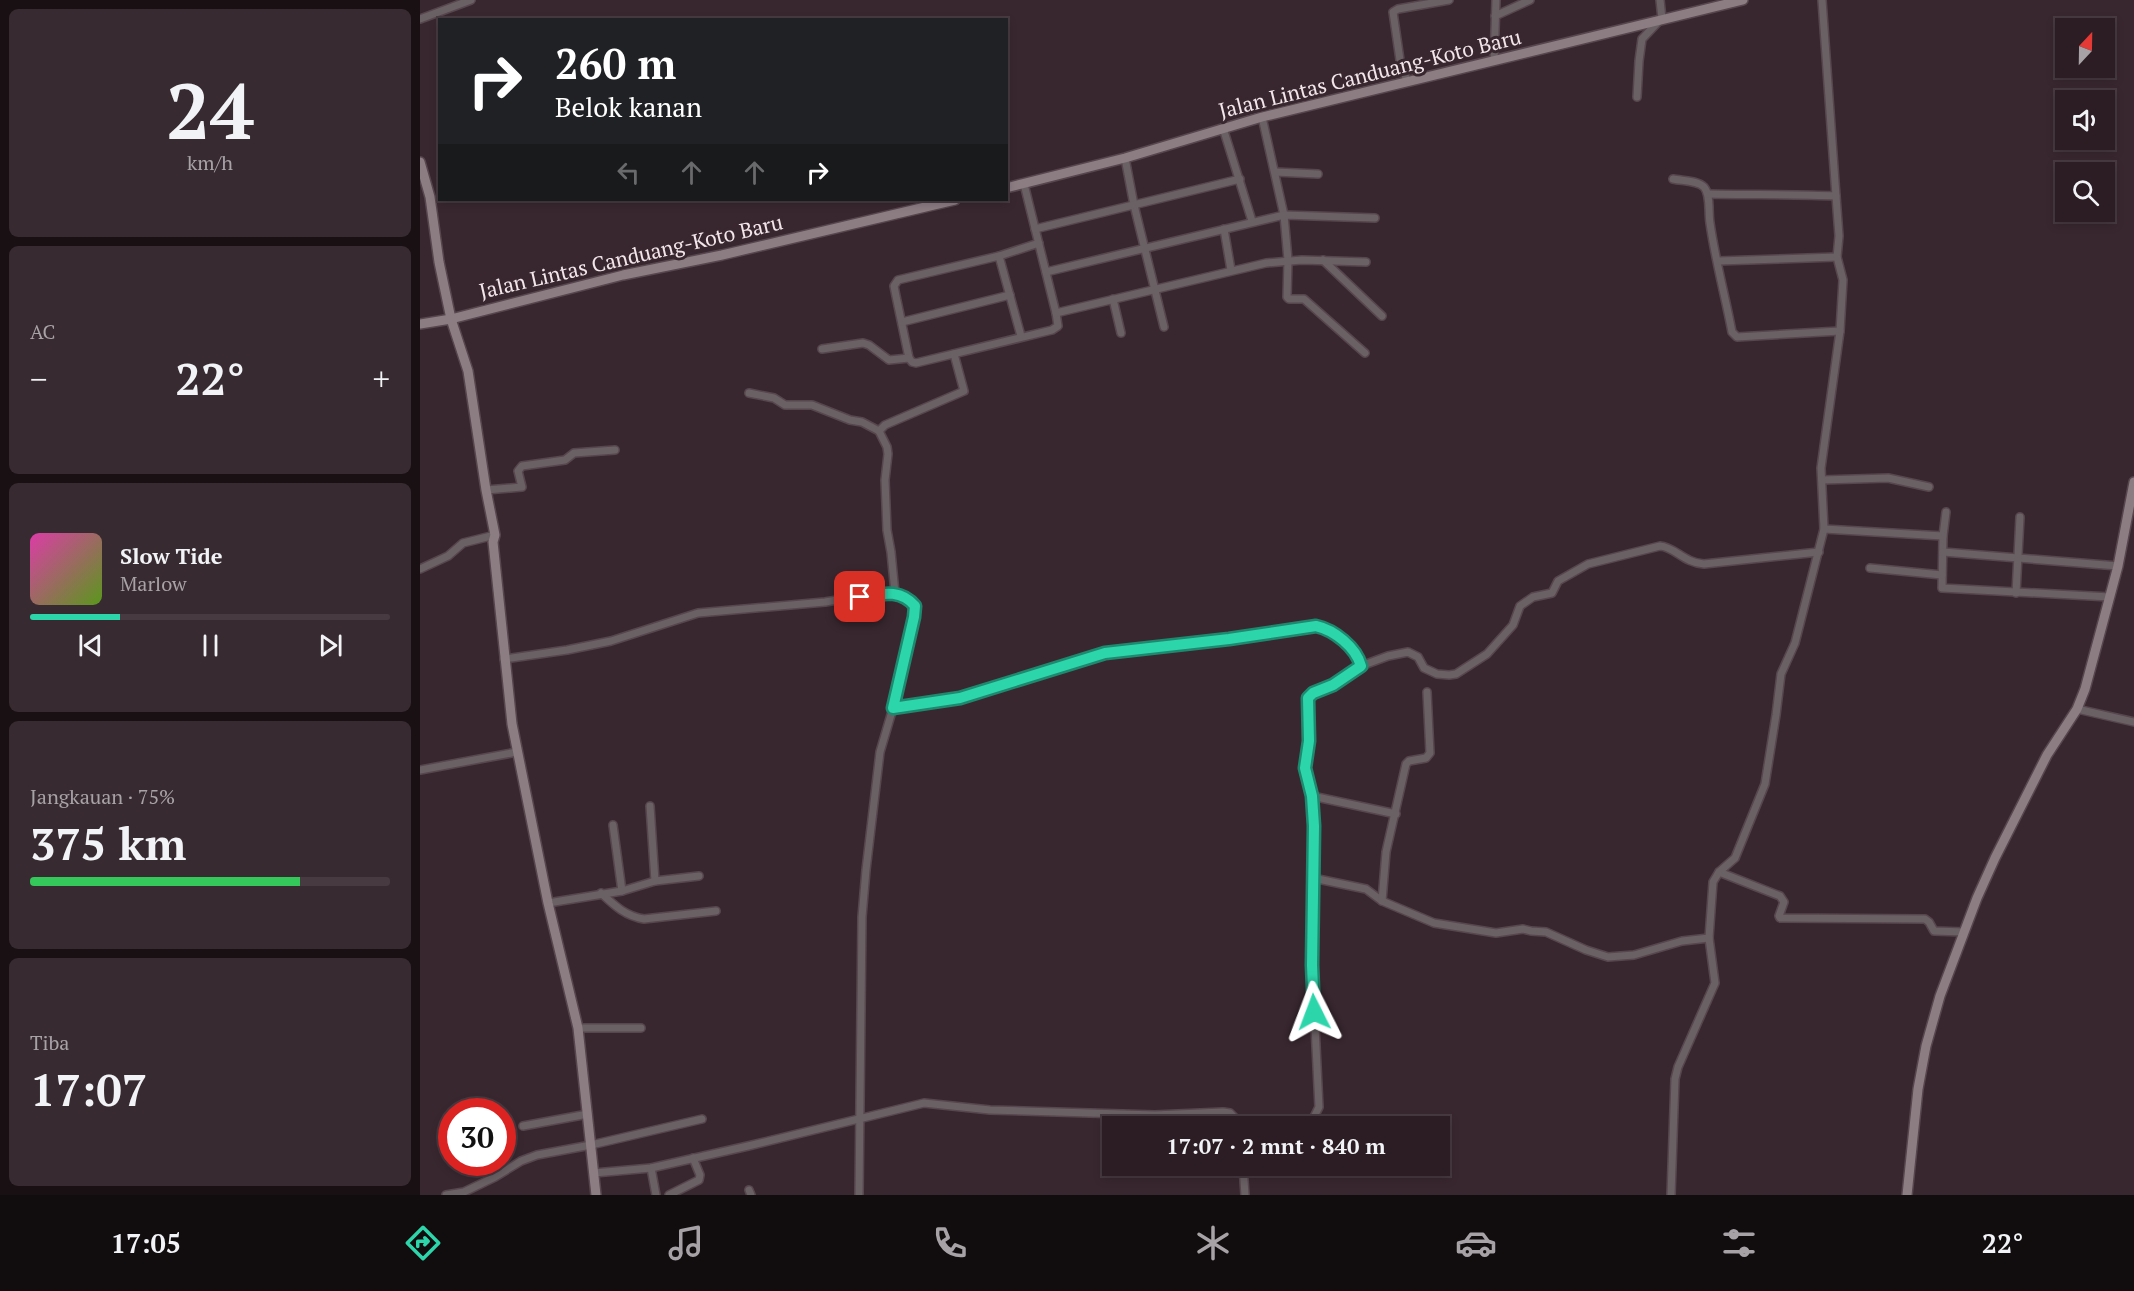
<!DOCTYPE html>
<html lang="id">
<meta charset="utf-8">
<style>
body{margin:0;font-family:"PT Serif",serif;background:#372a30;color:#f1f3f6;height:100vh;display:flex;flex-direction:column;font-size:22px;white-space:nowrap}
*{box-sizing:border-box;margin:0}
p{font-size:20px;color:#a6a2a6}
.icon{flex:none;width:33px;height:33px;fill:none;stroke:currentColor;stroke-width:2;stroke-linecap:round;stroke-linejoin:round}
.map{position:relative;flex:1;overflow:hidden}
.sheet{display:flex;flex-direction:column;gap:9px;padding:9px;background:#181013;width:420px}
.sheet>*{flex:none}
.banner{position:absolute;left:18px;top:18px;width:570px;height:183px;border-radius:0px;box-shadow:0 3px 9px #0003,0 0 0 2px #473b41;background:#202124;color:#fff;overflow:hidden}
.needle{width:39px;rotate:22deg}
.fabs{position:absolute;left:1635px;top:18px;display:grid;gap:12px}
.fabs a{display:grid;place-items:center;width:60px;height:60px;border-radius:0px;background:#2b1d23;box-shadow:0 3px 9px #0003,0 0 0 2px #473b41;font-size:30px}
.speed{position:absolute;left:18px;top:1098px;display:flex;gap:12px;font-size:30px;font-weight:700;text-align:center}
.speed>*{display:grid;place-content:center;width:78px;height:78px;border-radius:50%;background:#2b1d23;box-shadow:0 3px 9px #0003,0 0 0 2px #473b41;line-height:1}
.speed .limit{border:9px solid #d22;background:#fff;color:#111}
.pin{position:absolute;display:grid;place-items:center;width:51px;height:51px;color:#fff;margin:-26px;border-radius:12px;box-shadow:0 3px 9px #0006}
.me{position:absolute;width:66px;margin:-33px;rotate:357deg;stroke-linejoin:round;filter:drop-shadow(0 0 4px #0008)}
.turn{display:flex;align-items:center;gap:21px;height:126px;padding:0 18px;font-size:27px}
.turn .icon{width:78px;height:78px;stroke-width:2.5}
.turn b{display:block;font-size:42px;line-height:51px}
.lanes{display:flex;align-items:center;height:57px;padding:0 18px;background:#0003;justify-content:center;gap:30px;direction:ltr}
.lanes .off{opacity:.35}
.big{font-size:45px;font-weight:800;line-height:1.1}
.sheet .widget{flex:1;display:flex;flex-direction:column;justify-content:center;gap:9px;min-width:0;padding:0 21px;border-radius:9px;background:#372a30}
.sheet .dial{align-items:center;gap:0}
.dial b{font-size:78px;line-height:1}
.song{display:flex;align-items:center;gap:18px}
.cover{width:72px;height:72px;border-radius:9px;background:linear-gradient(135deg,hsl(320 70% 55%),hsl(90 70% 35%))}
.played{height:6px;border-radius:3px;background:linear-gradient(90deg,#2dd5ab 25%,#473b41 25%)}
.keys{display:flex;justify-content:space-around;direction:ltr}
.heat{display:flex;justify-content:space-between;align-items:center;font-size:33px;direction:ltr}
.charge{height:9px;border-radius:4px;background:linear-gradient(90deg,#34c759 75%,#473b41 0)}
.trip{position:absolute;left:682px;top:1116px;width:348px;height:60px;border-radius:0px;background:#2b1d23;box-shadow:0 3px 9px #0003,0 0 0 2px #473b41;font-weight:800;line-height:60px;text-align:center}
.tabs{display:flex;height:96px;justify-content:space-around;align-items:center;background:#110c0e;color:#a6a2a6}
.tabs .icon{width:42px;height:42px}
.tabs .active{color:#2dd5ab}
.tabs b{font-size:27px;color:#f1f3f6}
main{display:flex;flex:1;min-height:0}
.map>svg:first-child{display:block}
</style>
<main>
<section class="sheet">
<div class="widget dial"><b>24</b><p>km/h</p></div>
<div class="widget"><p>AC</p>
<div class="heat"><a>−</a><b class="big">22°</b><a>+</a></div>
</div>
<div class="widget">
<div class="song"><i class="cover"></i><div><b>Slow Tide</b><p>Marlow</p></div></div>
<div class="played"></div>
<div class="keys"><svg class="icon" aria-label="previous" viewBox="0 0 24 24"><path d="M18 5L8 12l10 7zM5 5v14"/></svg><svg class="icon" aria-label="pause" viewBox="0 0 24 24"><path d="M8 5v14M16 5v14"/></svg><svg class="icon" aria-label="next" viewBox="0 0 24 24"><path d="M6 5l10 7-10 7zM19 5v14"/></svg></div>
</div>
<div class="widget"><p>Jangkauan · 75%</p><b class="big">375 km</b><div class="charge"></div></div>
<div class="widget"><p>Tiba</p><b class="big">17:07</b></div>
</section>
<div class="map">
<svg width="1714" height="1195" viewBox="0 0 1714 1195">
<rect width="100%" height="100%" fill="#39272f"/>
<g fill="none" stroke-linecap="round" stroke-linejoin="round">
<g stroke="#57464d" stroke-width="10">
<g id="street">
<path d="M1240,0l2,19"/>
<path d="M1075,16l35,-16"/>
<path d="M0,19l51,-19"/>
<path d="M1074,61l2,-61"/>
<path d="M987,81l-7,-21 -7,-48 5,-3 51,-9"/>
<path d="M1217,97l2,-36 3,-22 17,-18"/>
<path d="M842,117l22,98 4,45 -1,37 2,2h15l61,54"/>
<path d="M803,128l29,93"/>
<path d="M705,158l9,47 30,122"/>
<path d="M855,172l43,2"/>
<path d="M1253,179c9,2 24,1 31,8 7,8 4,25 6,36 5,36 15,72 22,109l5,5 103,-6"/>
<path d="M604,184l32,129 2,13 -6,4 -136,33 -4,-1 -3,-4 -13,-62 -2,-10 4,-6 101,-24 40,-13"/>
<path d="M1288,194c43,1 86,0 128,2"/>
<path d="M615,229l205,-50"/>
<path d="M804,229l7,41"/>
<path d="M579,256l22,80"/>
<path d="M903,260l59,56"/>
<path d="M1298,261l119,-4"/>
<path d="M626,272l238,-57 91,3"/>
<path d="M693,299l8,34"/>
<path d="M636,313l210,-50 36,-3 64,2"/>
<path d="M482,322l108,-27"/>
<path d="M402,349l41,-6 6,2 20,15 20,-2"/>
<path d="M329,393l25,5 11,7h27l38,15 12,2 17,9"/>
<path d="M1402,480l66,-2 41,9"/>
<path d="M66,490l36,-3 -4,-16 4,-5 43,-6 9,-7 41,-3"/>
<path d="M1526,512l-3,24 -1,52 168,9"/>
<path d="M1404,529l119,7"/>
<path d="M1523,552l175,14"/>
<path d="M1450,568l72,7"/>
<path d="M0,569l28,-13 15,-13 32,-8"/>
<path d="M475,593l-4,-41 -4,-22 -2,-50 3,-26 -1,-7 -8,-16 6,-6 79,-34 -10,-37"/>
<path d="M1596,593l4,-76"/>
<path d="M84,659l63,-9 44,-9 87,-28 127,-11 61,-10c11,1 22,5 29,14l-1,11 -21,91 -13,44 -14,118 -4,47 -3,278"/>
<path d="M473,708l67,-10 145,-45 124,-14 76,-12 21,1 9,6 23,23 3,9"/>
<path d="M1657,709l57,13"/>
<path d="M0,770l97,-18"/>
<path d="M892,796l84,18"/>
<path d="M230,806l5,75"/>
<path d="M193,825l9,66"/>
<path d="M1299,872l61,24 4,6 -5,14 1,2 145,1 4,3 5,9 30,1"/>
<path d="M893,878l53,11 16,12 52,22 62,10 27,-4 8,2 15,1 40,18 22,7 26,-2 48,-14 27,-3"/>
<path d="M181,893c13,12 24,23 43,26l72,-8"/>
<path d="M962,901l4,-49 20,-88 3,-3 17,-3 4,-5 -3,-61"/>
<path d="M128,903l74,-12 33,-10 44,-5"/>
<path d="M158,1028h63"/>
<path d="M103,1126l65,-12"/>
<path d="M845,1126l42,-4 7,-5 5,-10 -7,-142 2,-139 -2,-30 -7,-28 4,-27 -1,-43 5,-5 20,-8 28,-19 27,-10 20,-4 10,5 6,11 13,6 12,1 7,-1 31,-20 26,-29 7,-19 13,-9 19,-4 6,-12 30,-17 72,-18c15,1 24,17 44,18l115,-12"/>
<path d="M823,1166l2,29"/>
<path d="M231,1168l5,27"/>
<path d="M174,1173l57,-5 97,-22 176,-43 66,7 165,5 68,-3 7,1 13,13"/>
<path d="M329,1190l2,5"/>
<path d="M26,1195l18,-3 31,-15 26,-16 16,-6 54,-10 111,-26"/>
<path d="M249,1195l30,-15 1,-5 -7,-17"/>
<path d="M1251,1195l4,-116 3,-12 37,-84 -6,-45 4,-56 6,-10 16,-14 30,-74 11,-69 5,-41 14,-31 29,-114 -3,-61 19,-137 3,-51 -6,-23 2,-21 -3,-40 -14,-196"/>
</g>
</g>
<g stroke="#57464d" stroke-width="12">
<g id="secondary">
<path d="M0,162l10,35 9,65 12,57 17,52 18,119 9,45 -2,7 19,182 36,179 30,125 18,167"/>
<path d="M586,188l119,-30 137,-41 481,-117"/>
<path d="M0,324l31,-5 172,-44 99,-20 233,-55"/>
<path d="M1487,1195l11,-106 8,-43 14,-50 37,-98 18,-40 52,-103 30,-46 8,-20 33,-123 16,-84"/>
</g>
</g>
<use href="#street" stroke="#6a6165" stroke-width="7"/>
<use href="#secondary" stroke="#8c7d83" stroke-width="9"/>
</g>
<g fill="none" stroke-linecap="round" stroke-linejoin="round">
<g stroke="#1d8a6f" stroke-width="15">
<path id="route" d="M440,597c21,-3 40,-9 55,9l-1,11 -21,91 67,-10 145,-45 124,-14 87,-13c18,4 40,21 45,40l-28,19 -20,8 -5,5 1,43 -4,27 7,28 2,30 -2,139 2,47"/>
</g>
<use href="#route" stroke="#2dd5ab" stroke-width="10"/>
</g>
<g text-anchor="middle" stroke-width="6" stroke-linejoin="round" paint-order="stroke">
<g font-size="21" fill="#f2e6eb" stroke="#39272f">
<text transform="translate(950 74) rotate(-14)" y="7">Jalan Lintas Canduang-Koto Baru</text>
<text transform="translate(211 257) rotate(-13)" y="7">Jalan Lintas Canduang-Koto Baru</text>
</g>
</g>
</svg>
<div class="fabs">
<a><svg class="needle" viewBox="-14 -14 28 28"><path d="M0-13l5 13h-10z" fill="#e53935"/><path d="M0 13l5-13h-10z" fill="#a6a2a6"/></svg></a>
<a><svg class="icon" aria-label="sound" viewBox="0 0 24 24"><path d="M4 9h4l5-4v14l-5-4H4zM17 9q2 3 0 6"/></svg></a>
<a><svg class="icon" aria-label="search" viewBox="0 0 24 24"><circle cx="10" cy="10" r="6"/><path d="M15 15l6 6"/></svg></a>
</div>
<div class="speed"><div class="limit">30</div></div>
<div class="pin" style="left:440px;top:597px;background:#d93025"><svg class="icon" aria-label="arrive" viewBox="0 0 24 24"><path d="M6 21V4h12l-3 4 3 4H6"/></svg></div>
<svg class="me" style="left:894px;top:1012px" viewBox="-20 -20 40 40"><path d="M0-17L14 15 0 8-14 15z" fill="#2dd5ab" stroke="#fff" stroke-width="4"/></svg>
<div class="trip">17:07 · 2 mnt · 840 m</div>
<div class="banner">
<div class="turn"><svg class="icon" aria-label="right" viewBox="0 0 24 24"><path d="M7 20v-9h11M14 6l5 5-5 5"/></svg><div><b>260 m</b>Belok kanan</div></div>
<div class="lanes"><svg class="icon off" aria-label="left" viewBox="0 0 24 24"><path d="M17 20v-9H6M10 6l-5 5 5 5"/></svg><svg class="icon off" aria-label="ahead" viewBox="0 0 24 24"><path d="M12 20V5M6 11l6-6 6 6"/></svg><svg class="icon off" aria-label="ahead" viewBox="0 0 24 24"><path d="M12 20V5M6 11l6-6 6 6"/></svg><svg class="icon" aria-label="right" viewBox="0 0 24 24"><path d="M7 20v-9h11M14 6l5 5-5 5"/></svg></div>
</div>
</div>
</main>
<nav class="tabs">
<b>17:05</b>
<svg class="icon active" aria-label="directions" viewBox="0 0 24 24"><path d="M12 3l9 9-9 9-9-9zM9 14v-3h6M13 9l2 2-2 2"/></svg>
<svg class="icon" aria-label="music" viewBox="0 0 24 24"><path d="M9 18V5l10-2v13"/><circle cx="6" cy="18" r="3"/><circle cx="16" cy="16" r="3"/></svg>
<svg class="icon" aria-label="phone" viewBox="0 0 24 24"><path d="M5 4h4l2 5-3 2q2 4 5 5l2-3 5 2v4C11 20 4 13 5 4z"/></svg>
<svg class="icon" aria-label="climate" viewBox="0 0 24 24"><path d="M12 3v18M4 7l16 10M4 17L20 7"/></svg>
<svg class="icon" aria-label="car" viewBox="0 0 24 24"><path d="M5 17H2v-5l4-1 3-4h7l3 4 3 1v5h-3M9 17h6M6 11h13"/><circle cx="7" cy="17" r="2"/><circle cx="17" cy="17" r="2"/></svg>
<svg class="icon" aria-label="filters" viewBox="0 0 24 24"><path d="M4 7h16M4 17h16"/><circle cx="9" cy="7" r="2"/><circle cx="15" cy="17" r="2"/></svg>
<b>22°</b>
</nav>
